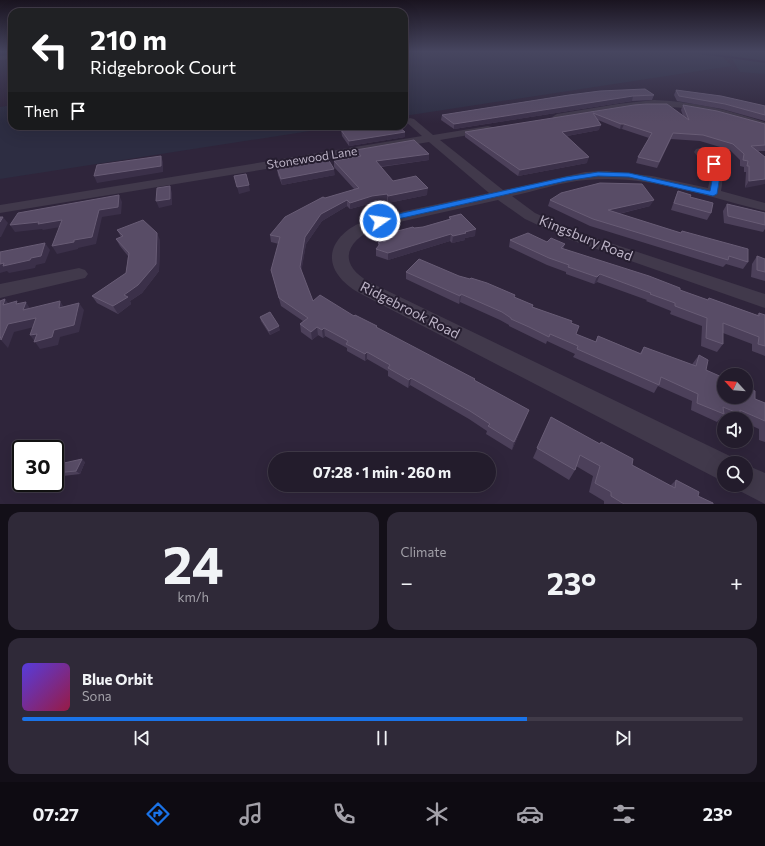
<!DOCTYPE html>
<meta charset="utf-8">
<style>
body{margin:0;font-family:Commissioner,sans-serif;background:#2f2938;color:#f1f3f6;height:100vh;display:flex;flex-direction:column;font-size:15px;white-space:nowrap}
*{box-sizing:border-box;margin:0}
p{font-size:13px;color:#a3a1a9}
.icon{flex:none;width:22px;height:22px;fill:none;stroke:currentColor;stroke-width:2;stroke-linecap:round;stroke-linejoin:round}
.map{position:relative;height:504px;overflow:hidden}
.panel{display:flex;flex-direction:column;gap:8px;padding:8px;background:#130f18;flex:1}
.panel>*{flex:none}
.top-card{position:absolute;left:8px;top:8px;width:400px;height:122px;border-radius:12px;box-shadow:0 4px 16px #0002,0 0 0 1px #403a48;background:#202124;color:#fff;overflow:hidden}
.needle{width:26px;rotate:296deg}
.fabs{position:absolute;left:717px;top:368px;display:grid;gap:8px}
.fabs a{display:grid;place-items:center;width:36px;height:36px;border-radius:50%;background:#231c2c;box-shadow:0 4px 16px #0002,0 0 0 1px #403a48;font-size:20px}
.speed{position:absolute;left:12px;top:440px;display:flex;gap:8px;font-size:20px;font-weight:700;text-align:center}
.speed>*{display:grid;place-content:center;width:52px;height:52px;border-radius:50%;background:#231c2c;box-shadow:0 4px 16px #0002,0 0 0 1px #403a48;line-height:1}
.speed .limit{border:2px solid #111;border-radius:6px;background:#fff;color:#111}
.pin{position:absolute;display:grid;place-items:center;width:34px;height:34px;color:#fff;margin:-17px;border-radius:8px;box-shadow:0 2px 6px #0006}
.me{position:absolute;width:44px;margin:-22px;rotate:77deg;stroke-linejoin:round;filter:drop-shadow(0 0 3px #0008)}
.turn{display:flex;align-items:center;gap:14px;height:84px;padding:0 16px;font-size:18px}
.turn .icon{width:52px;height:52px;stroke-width:2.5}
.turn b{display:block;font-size:28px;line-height:34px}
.then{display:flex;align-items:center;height:38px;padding:0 16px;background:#0003;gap:8px;font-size:15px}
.big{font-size:30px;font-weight:700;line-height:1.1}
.panel .tile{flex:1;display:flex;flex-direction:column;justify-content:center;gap:6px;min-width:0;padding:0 14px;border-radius:12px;background:#2f2938}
.panel .dial{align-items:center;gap:0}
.dial b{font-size:52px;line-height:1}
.song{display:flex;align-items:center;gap:12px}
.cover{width:48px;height:48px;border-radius:6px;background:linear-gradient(135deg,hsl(250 70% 55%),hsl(340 70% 35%))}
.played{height:4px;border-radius:2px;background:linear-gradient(90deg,#1a73e8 70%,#403a48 70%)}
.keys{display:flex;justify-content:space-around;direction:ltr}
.heat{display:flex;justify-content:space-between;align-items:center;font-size:22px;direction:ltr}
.panel .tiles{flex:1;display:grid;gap:8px;grid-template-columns:1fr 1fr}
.tile:last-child{grid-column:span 2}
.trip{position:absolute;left:268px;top:452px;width:228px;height:40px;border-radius:20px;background:#231c2c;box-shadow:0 4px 16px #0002,0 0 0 1px #403a48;font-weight:700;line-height:40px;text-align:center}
.menu{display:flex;height:64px;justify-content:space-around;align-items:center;background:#0e0b12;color:#a3a1a9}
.menu .icon{width:28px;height:28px}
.menu .active{color:#1a73e8}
.menu b{font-size:18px;color:#f1f3f6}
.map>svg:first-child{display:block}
</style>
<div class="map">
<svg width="765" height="504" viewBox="0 0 765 504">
<rect width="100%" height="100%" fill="#2f253b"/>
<g fill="#2d2d42">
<path d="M404,52h293l23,3 12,11 -328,50z"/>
<path d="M728,52h37v22l-25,-2z"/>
<path d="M12,105v21h330l-342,53v-72z"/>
</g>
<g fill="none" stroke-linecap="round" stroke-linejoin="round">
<path stroke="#281938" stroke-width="2" d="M677,52l23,1 65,9"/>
<g fill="#41394b" fill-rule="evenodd">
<path d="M12,55v4l-12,1v-4z"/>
<path d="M654,100c38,1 75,10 111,22v7c-23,-6 -44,-15 -68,-19 -48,-9 -93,2 -140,10l-5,-3 5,-3 61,-10z"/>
<path d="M410,118l4,1 19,16 55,-9 4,1 1,2 -1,2 -52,9 63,50 82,-18 22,-1 45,5 56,12c6,-25 -2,-20 -14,-36l2,-3 4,-1c21,6 25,25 21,43l44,12v8c-58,-14 -118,-37 -179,-31 -25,2 -50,11 -74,16l23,17 45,20 185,61v14l-197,-69 -43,-20 -27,-19 -121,27c-29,13 -42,35 -8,55l365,176 2,5h-12v19l-361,-187c-14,-7 -30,-20 -31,-36 -1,-16 13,-29 26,-35 14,-8 31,-9 47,-13 28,-6 56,-12 84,-18l-60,-51 -429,71v-8l422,-69 -17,-15z"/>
<path d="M79,268l6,2 3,4 -3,4 -85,20v-14z"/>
<path d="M746,465l19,8v31l-29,-15 -2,-4h12z"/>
</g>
</g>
<g fill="#4c405a">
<path d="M676,90l89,16v15l-43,-12 -45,-8 -3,-6z"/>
<path d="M569,95h85l-2,5 -20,1 -178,28 -13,-9 1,-5z"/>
<path d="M634,105l49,11 -2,-6 2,-5 82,19v27h-7l7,6 -20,31 1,-16h-2v-5l-4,-1v-6l-10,-10 -30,-9 -29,-2 -14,29 -21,-5 2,-6 11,-19 -27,-9h-2l-22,-9 1,10 -32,6 20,27 -69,13 -53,-39v-5z"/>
<path d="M352,128l53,9 -56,9 -7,-10 -1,-6 11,-1z"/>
<path d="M356,150l73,10 -48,7 12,14 34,14 -39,8 -1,-2 -15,2 -22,6 -3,-3 -25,15 -16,23 -5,27 12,30 41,15 23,12 152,82 -17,40 -26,-16 1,-3 -18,-12 -59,-34 -2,3 -20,-12v-5l-21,-12 -2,2 -18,-10v-3l-22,-12 -2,2 -5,-3 -6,5 -11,-8 -1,-8 3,-3 -22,-15 -10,-36 8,-26 -8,-2 -1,-7 55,-37 30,-8 -21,-23v-6l23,-4 -1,-1z"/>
<path d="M277,168l58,7 -53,10 -4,-10z"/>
<path d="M678,191l12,6 21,16 -4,7 -36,-10 4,-12z"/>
<path d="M550,200l100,6 -31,8 62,19 1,-2 66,31 -5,7 -17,-5 -3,3 -133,-41 -42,-20z"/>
<path d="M727,204l38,9v16l-2,3 -39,-9 -1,-12z"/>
<path d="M449,217l26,19 -10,2v2l-13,3 -2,-2 -62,19 -12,-4v-7l2,-2v-4l12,-10 33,-6 26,-8z"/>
<path d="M117,230l43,10 -1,31 -17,22 -12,8 1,3 -13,10 -21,-11 -5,-7 34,-23 2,-17 -8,-10 -4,-7 5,-2z"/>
<path d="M510,240l37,2 18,2 -2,5 145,51 1,-2 48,17 2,-2 6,2v41l-13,-5v-7l-29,-11v11l-6,8 -16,-6 1,-20 -32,-12 1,-3 -25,-10 1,-1 -50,-18 -3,2 -28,-10v-2l-19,-7 -38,-18z"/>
<path d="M757,256l8,3v22l-14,-4 1,-13z"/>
<path d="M406,272l53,4 55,21 19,8v2l38,16 5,11 19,8 3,-6 42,17 4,-6 48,18 1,-2 6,-8 7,15 49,29 10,4v39l-6,-2v-11l-13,-6v-4h-18l-6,-3 -5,6 -26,-12 1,-9 -34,-15 -4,7 -81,-36 2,-3 -28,-13 -1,3 -37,-18v-1l-9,-5 -40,-18 -1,2 -53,-25z"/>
<path d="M260,317l20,13 -10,5 -9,-14z"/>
<path d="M551,417l49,27 1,-2 31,23 38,21 6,-6 22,16 15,8h-109v-3l-15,-9 4,-16 -17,-10 -1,4 -6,10 -36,-22z"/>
<path d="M85,462l-5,12 -25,3v-12z"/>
</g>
<g fill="#3b3049">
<path d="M633,96l-1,5 -178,28v-5z"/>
<path d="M621,124h3l-2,5h-2z"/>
<path d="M601,125l-2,5 -38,7 1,-5z"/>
<path d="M405,132v5l-56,9v-5z"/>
<path d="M429,154v6l-53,7v-6z"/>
<path d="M161,156l2,6v10l-66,11 -3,-7z"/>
<path d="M589,157l-2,6 -69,13 2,-6z"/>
<path d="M334,169l1,6 -53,10 -1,-6z"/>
<path d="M765,179v5l-20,4 4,-7z"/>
<path d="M249,185l1,6 -11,3 -2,-7z"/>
<path d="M170,186l2,7v12l-13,3 -3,-7z"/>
<path d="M428,188l-1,7 -39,8v-7z"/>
<path d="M387,194v7l-15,2 -22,6v-6l22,-7z"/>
<path d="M119,195l3,7 -1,12 -19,3 -6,27 -18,4v1l-21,5 -5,-8 22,-6 25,-30z"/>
<path d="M347,200v6l-25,15 -16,23 -5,30 -1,-7 5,-30 16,-23z"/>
<path d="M654,200l-4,6 -45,11 3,-7z"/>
<path d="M3,217l5,6 -7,14h-1v-15z"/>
<path d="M62,220l4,6 -23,4 -1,-1 -27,3 -5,-7 29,-3z"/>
<path d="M476,229l-1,7 -10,2v2l-13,3 1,-7 12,-4z"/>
<path d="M157,233l3,7 -1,31 -17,22 -12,8 1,3 -13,10 -5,-8 11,-11z"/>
<path d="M451,234l-1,7 -62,19v-7z"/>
<path d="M45,243l5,7 -5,13 -9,2 -1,3 -26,5 -2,-2 -7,2v-9z"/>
<path d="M600,274l-3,8 -3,2 3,-7z"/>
<path d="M461,294l-1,8 -1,2 1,-8z"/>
<path d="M5,299l6,8 -8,-2z"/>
<path d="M60,301l5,8 -6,-1z"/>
<path d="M26,302l5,8h-8z"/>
<path d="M79,303l5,7 -5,22 -19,5 -2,8 -18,4 -10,-14 24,-5z"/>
<path d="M36,318l6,7 -28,7 -6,16 -7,-8 1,-3 -2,1v-7l8,-7z"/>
<path d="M279,326l1,4 -10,5 -1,-4z"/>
<path d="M317,327l1,8 -6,5 -1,-8z"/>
<path d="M324,328l1,8 -2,2 -1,-8z"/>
<path d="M367,352v7l-2,2v-7z"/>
<path d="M411,378l-1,7 -2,3 1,-8z"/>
<path d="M529,410l-3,8 -14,32 2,-8z"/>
<path d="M82,459l3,3 -5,12 -4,-3z"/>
</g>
<g fill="#584c66" stroke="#685c75">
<path d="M645,89l9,6 -21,1 -179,28 -12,-9 127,-20 31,-4z"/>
<path d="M676,90l45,6 40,9 4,1v9l-40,-11 -46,-8z"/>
<path d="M646,104h21l22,16 -6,-15 34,6 48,13v21l-14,1 14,11v22l-16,2v-15h-2l1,-5 -5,-1 1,-6 -11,-10 -30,-9 -30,-2 -14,29 -21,-5 14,-24 -28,-9h-3l-28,-11 8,12 -39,7 27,25 -69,13 -55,-38 169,-27z"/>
<path d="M365,126h33l7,6 -56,9 -8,-11 12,-1 -1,-1z"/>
<path d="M414,140l15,14 -53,7 17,20 23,-5 12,12 -40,8 -1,-2 -15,2 -22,7 -3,-3 -26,14 -16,23 -5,30 13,34 7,-6 34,21 1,-1 22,11 -1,1 99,52 -1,1 55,30 -15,32 -26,-16 2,-2 -20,-13 -59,-33 -2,2 -21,-12 2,-3 -23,-13 -2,2 -19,-10 2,-3 -24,-13 -2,2 -5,-3 -6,5 -11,-8 8,-6 -29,-20 -8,-28 9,-33 -10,-2 15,-18 38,-20 2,1 34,-10 -25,-27 27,-5 -5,-6z"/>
<path d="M161,156v10l-67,10 3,-11z"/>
<path d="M328,159l6,10 -53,10 -4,-11z"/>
<path d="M246,174l3,11 -12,2 -3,-11z"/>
<path d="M600,183l42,1 12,16 -46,10 73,23 1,-2 66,18v13l-19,-6 -1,4 -135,-41 -43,-19 11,-7z"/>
<path d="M170,186v13l-14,2 1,-13z"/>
<path d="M678,191l13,4 -1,2 23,6 -2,10 -37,-10z"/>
<path d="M119,195l-1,12 -19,3 -7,27 -18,3v2l-22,4 10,-26 -24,4 1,-2 -29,3 8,-12z"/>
<path d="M727,204l38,9v12l-37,-9z"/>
<path d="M461,214l15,15 -11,3 1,1 -13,3 -2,-2 -63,19 -12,-4 4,-5 -2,-1 9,-11 3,1 23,-6 1,1 9,-1 28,-8 -2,-2z"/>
<path d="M0,217h3l-3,5z"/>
<path d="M143,220l14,13 -1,31 -18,21 -14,10 4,2 -15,9 -21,-10 34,-23 3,-20 -13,-14 7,-3 -6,-6z"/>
<path d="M528,233l19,9 4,-4 14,6 -4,4 88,28 31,12v2l28,10 1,-2 50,18v-3l6,2v31l-7,-2 1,-7 -36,-14v21l-17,-6 1,-20 -32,-12v-3l-25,-9 1,-1 -51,-19 -3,3 -29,-10 1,-2 -20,-7 -39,-18z"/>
<path d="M45,243l-4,13 -10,2 -1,2 -27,6 1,-3 -4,1v-12z"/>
<path d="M757,256l8,3v13l-8,-2z"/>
<path d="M419,259l40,17 11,3 1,-1 16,5 28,12 -1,2 19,8 -1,2 40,14 -1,2 8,3 -3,8 20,8 2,-6 43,18 3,-7 52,19 3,-11 9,5 -2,10 18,8v19h22v-10l9,4v8l10,4v18l-25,-11v4l-17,-7 1,7 -27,-11 1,-9 -37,-17 -2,8 -82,-36 1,-3 -28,-12 -1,3 -20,-10 -18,-8v-1l-9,-6 -41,-18 -1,2 -54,-24z"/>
<path d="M5,299l-2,6 14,-4 -1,3 10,-2 -3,8 37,-9 -1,7 20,-5 -5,22 -20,5 -2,7 -18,5 3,-8 -7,1 6,-17 -28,6 -7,16 -1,-5v-34z"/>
<path d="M270,312l9,14 -10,5 -9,-14z"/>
<path d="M551,417l49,27 1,-2 32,17 -1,6 43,23 1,-8 23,12 -1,4 15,7v1h-89l-13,-8v-4l-16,-9 5,-17 -20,-11 -5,15 -38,-22z"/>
<path d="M82,459l-6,12 -21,2v-8z"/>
</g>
<linearGradient id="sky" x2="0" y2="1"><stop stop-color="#1a1420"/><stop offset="0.42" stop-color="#474660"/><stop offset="1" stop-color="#474660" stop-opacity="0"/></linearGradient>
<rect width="765" height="123" fill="url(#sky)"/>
<path fill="#1a73e8" stroke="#114b97" d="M712,162h5l4,8 -4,24 -4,2 -84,-19 -31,-1 -32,5 -186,42 -4,-2 4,-3 186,-41 32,-5 31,1 81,18 4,-21 -3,-6z"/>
<g text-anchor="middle" stroke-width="4" stroke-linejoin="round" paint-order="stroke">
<g font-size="12" fill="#bdb4c7" stroke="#261e30">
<text transform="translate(312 158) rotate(-9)" y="4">Stonewood Lane</text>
</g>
<g font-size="14" fill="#bdb4c7" stroke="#261e30">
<text transform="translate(586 238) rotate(22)" y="5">Kingsbury Road</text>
<text transform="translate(410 310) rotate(27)" y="5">Ridgebrook Road</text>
</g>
</g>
</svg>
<div class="fabs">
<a><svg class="needle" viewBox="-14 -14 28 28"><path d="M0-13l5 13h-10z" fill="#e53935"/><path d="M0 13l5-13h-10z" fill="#a3a1a9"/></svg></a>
<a><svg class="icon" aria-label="sound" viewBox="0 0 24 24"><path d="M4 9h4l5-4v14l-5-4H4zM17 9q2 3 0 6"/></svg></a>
<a><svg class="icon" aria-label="search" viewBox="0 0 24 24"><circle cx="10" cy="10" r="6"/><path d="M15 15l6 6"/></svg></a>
</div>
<div class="speed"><div class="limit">30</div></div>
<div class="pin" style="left:714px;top:164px;background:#d93025"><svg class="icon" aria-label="arrive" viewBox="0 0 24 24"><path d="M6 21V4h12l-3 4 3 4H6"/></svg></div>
<svg class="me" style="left:380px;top:221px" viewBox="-20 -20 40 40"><circle r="17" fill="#1a73e8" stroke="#fff" stroke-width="3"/><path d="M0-11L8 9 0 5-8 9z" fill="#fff"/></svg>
<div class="trip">07:28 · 1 min · 260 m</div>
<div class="top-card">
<div class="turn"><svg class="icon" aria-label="left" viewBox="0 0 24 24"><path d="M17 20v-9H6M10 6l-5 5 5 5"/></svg><div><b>210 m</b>Ridgebrook Court</div></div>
<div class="then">Then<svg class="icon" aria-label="arrive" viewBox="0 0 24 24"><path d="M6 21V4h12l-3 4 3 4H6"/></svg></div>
</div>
</div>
<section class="panel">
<div class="tiles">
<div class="tile dial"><b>24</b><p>km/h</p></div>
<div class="tile"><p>Climate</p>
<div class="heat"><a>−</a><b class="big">23°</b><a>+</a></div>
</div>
<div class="tile">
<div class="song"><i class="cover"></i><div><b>Blue Orbit</b><p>Sona</p></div></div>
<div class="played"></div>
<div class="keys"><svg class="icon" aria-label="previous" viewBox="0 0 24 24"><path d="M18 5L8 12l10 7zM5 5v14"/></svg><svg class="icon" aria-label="pause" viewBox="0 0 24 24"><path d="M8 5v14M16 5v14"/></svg><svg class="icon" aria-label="next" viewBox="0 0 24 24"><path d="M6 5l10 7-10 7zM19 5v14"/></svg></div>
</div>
</div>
</section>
<nav class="menu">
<b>07:27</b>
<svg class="icon active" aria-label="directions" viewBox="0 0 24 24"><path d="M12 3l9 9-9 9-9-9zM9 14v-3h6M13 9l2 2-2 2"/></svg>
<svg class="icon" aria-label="music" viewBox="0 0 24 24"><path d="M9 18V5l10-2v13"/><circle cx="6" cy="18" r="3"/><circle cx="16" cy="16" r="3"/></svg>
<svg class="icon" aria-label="phone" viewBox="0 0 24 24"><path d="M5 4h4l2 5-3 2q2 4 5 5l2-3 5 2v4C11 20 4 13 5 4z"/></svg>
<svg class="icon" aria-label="climate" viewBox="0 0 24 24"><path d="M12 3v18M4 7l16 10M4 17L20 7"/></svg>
<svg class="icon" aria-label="car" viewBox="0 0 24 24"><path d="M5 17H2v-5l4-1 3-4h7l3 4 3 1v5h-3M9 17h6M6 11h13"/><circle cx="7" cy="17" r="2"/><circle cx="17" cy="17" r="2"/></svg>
<svg class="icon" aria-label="filters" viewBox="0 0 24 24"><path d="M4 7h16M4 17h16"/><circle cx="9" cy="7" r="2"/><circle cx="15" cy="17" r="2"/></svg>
<b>23°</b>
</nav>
